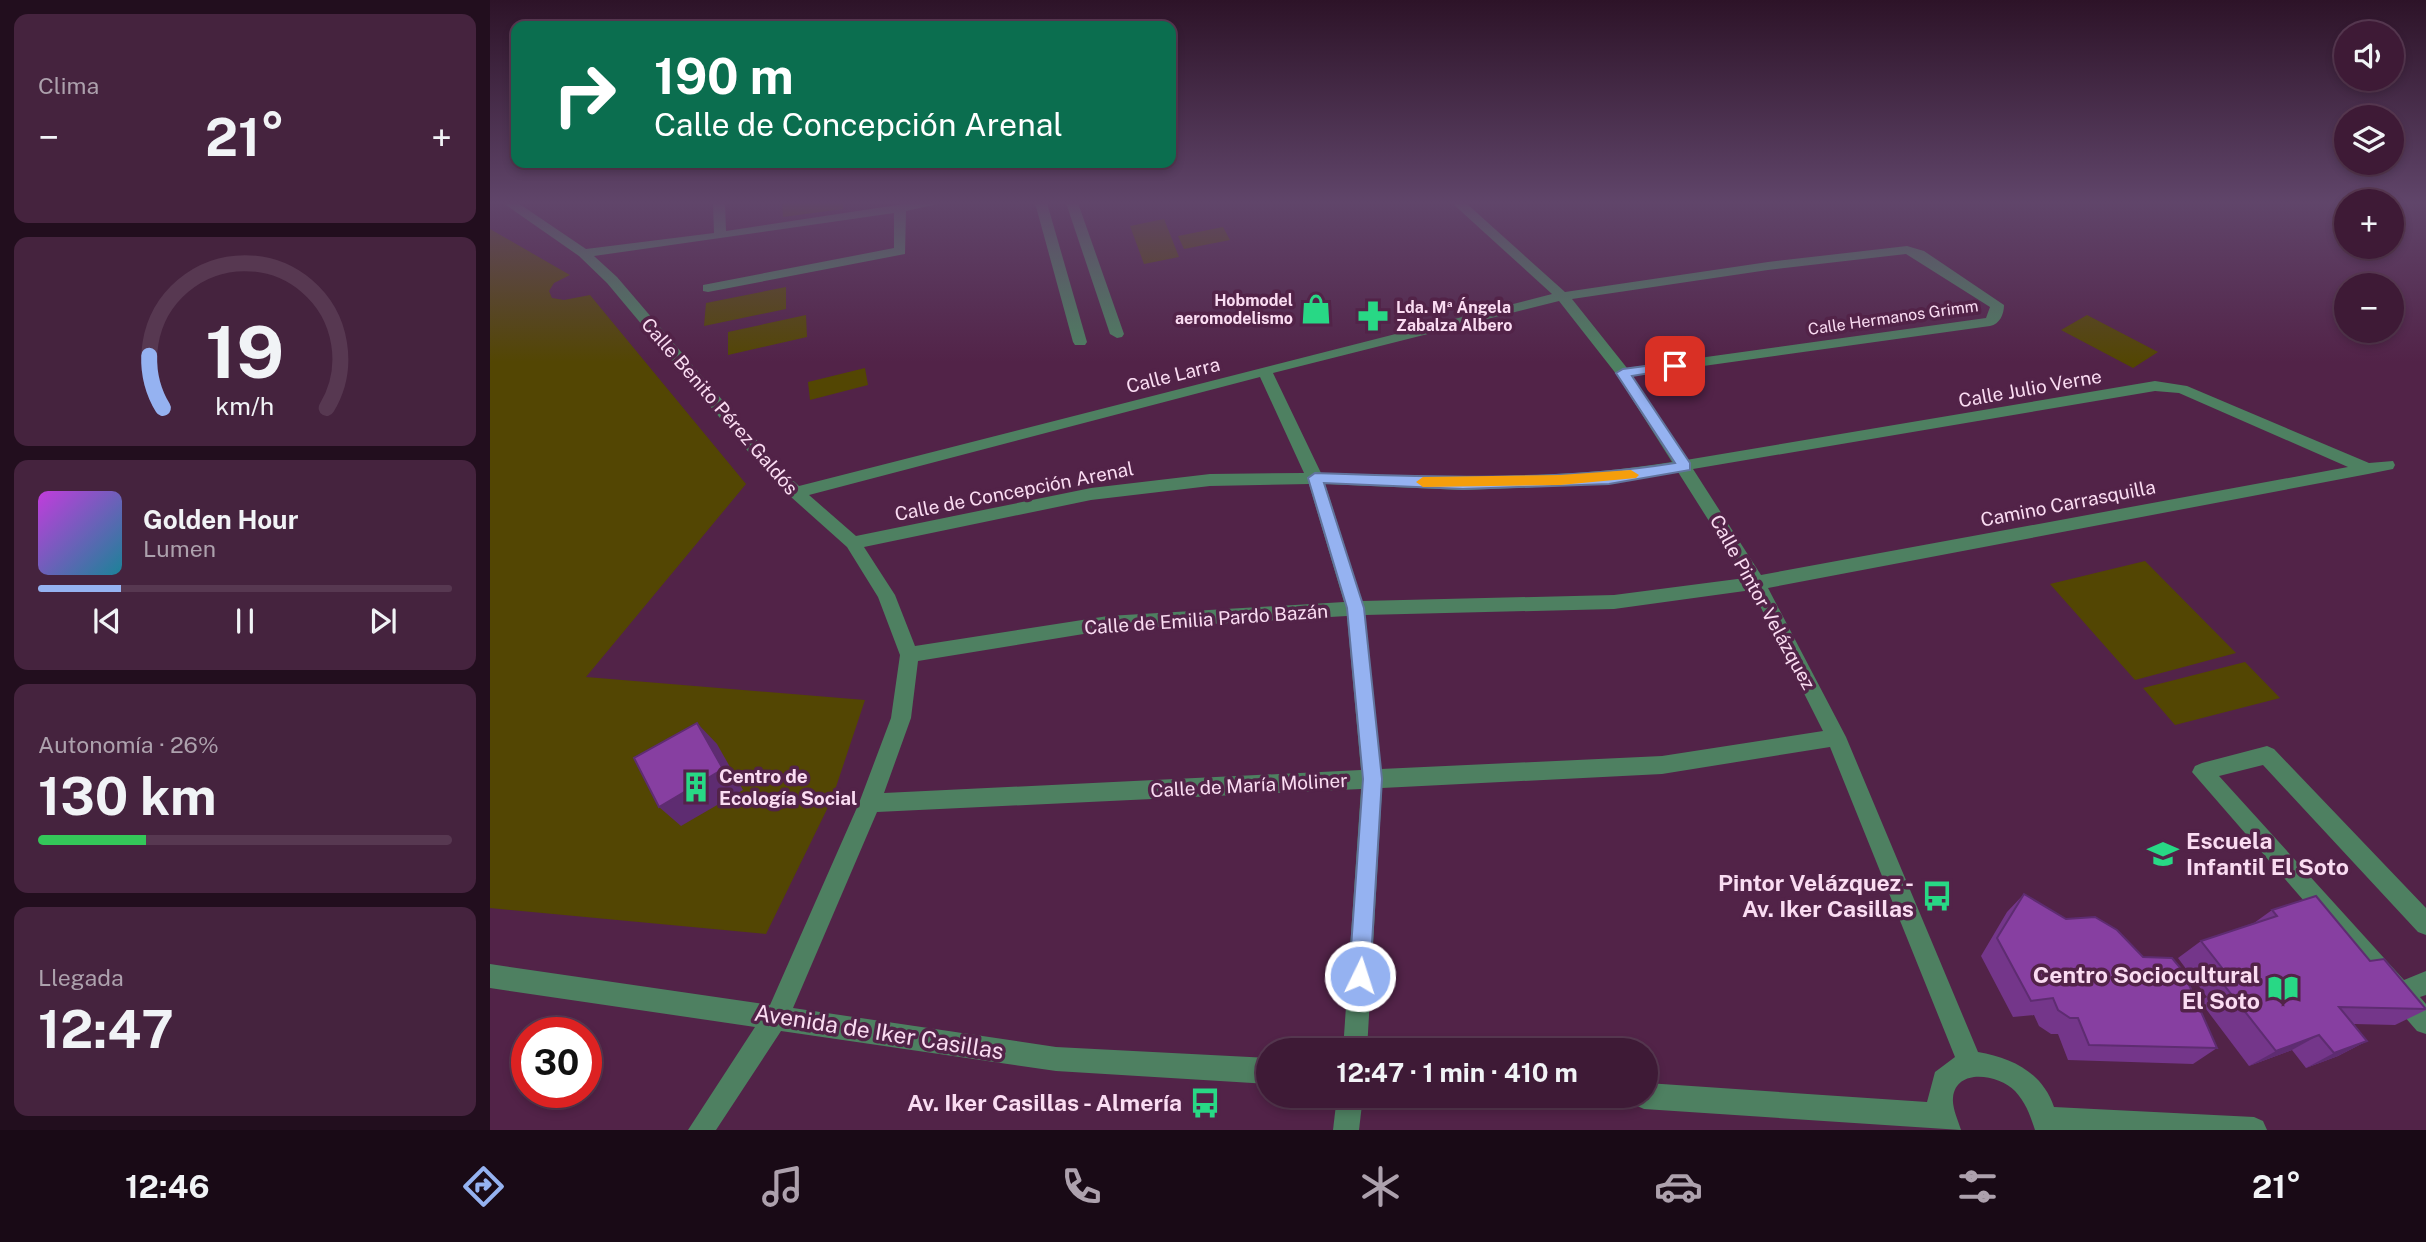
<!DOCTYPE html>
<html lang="es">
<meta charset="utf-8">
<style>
body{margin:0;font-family:"Public Sans",sans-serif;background:#45233e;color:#f1f3f6;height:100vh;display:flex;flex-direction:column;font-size:26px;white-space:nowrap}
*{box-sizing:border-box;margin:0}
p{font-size:23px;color:#ada1ad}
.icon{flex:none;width:38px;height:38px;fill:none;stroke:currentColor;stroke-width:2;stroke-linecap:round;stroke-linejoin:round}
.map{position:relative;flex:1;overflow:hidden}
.details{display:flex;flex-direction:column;gap:14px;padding:14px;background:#220e1e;width:490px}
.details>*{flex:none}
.banner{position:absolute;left:21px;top:21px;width:665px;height:147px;border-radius:14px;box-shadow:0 4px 10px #0003,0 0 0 2px #573851;background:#0b6e4f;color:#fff;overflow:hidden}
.fabs{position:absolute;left:1844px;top:21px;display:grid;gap:14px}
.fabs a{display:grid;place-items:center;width:70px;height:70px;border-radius:50%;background:#3e1a36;box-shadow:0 4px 10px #0003,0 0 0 2px #573851;font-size:35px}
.speed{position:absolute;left:21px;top:1017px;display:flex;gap:14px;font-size:35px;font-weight:700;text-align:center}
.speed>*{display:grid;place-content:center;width:91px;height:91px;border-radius:50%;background:#3e1a36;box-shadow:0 4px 10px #0003,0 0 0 2px #573851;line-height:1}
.speed .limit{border:10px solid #d22;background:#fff;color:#111}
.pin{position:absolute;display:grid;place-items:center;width:60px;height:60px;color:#fff;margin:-30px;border-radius:14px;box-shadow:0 4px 10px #0006}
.me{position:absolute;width:77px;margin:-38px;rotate:4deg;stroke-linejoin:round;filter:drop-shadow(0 0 5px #0008)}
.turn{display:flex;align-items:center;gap:24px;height:147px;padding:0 28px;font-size:32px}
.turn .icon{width:91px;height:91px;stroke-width:2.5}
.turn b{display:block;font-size:49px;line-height:60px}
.big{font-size:52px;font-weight:700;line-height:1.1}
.details .card{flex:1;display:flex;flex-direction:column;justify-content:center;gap:10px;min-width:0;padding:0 24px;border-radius:14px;background:#45233e}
.details .dial{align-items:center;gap:0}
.dial svg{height:182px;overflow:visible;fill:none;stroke:#573851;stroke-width:7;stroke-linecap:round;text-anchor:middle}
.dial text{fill:#f1f3f6;stroke:none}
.song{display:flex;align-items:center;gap:21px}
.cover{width:84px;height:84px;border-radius:10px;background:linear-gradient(135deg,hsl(290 70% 55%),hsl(190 70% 35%))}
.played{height:7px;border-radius:4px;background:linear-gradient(90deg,#95b2f1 20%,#573851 20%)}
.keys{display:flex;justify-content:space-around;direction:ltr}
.heat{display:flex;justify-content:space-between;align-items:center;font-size:38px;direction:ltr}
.charge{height:10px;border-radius:5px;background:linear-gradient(90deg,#34c759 26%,#573851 0)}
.trip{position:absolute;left:766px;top:1038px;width:402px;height:70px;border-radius:35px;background:#3e1a36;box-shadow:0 4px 10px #0003,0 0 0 2px #573851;font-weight:700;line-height:70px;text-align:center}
.tab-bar{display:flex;height:112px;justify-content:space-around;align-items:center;background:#190a16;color:#ada1ad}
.tab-bar .icon{width:49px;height:49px}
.tab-bar .selected{color:#95b2f1}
.tab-bar b{font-size:32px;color:#f1f3f6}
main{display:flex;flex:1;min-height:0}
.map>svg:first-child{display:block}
</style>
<main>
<section class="details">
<div class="card"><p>Clima</p>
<div class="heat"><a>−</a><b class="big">21°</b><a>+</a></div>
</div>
<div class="card dial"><svg viewBox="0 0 100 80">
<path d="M14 69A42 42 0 1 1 86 69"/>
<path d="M14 69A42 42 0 0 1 8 46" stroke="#95b2f1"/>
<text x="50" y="56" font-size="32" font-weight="700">19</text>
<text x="50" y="72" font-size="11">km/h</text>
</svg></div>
<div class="card">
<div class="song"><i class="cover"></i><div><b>Golden Hour</b><p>Lumen</p></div></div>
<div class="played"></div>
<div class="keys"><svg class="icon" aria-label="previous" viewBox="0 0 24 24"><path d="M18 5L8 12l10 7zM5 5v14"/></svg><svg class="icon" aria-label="pause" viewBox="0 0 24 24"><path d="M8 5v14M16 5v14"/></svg><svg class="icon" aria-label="next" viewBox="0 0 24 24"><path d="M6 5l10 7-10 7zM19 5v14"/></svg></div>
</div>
<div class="card"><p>Autonomía · 26%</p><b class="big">130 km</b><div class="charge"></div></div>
<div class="card"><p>Llegada</p><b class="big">12:47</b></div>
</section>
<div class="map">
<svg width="1936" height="1130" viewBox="0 0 1936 1130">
<rect width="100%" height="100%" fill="#522348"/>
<g fill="#534603">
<path d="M292,203h61v6l-60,8z"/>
<path d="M674,219l15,38 -35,7 -14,-38z"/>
<path d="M733,227l7,13 -46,9 -6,-13z"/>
<path d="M0,229l80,46 -16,8 -5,8 3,7 12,2 26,-5 156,189 -160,193 279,23 -33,99 -66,135 -276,-26z"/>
<path d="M296,287v22l-82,17 2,-23z"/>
<path d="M316,315l1,22 -79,18v-23z"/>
<path d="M1597,315l71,37 -25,16 -72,-38z"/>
<path d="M375,368l3,17 -58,15 -2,-18z"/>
<path d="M1655,561l91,92 -101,27 -85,-96z"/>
<path d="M1755,662l35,36 -105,27 -32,-37z"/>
</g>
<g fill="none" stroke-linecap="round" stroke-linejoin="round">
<g fill="#4e8061" fill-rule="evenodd">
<path d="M13,203h15l68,46 128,-16 -1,-30h12l1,28 184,-28h32l-36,8 -1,43 -197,38 -5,-1v-6l191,-37v-35l-300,43 23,21 167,195 15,14 753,-192 -100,-91h14l99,89 203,-30 139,-16 17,5 80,54c0,9 -4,19 -14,21l-358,50 54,84 469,-79 32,5 182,77 24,-2 2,4 -2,4 -25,5 -600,114 78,149 132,315c34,6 64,20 76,55l200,10 9,4 4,9h-232c-5,-15 -9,-27 -20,-39 -16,-16 -59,-24 -62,7 -1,10 5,22 8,32l-317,-21 -9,-4 -4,-9h16v-13l280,19 8,-30 20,-15 -125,-310 -168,27 -280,14 -15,262h-24l18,-261 -484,23 -84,196 263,39 213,11v26l-213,-13 -275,-40 -65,99h-28l67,-103 -265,-39v-24l280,41 89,-202 32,-85 9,-63 -22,-58 -31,-50 -75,-67 -165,-197 -28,-27zM1416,254l84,53 -4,11 -359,50 -55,-69 196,-29zM1069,301l58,74 55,87c-117,19 -234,15 -351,11l-48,-100zM770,377l44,96 -94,1 -119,14 -235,48 -47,-41zM1665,391l24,2 169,74 -587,108 -68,-106zM1188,472l67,106 -131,17 -252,6 -37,-117 138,6 146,-6zM819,484l35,118 -236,14 -193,30 -20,-51 -31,-48 227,-47 119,-14zM1262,590l71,141 -161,25 -281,13 -16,-154 249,-6zM857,616l14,154 -477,23 27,-75 7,-57 190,-31z"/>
<path d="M545,203h12l40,139 -2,3h-10l-2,-3z"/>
<path d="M576,203h12l46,131 -2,3 -5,1 -7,-4z"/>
<path d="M1777,746l7,3 152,159v27l-8,-3 -155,-167 -44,11 185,204 22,-9v24l-6,2 6,7v30l-9,-3 -225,-259 3,-6 7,-3z"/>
<path d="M847,1096h26l-4,34h-26z"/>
</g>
</g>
<g fill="#74368a">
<path d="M1534,894l193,154 -24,16 -125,-4 -10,-26h-7l-12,-8 -5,-11 -21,2 -32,-61 26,-44z"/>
<path d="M1782,910l98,51 56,49 -31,15 -41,-1 13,17 -29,15 -32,12 -14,-18 -43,16 -49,-65 7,-4 -29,-39 23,-17 53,-18z"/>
</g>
<g fill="#5e2c71">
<path d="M207,723l20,21 26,46 -62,36 -22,-19z"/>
<path d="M1829,1035l-27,15 -43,16 27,-15z"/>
<path d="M1877,1041l-29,15 -32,12 28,-15z"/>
</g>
<g fill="#873fa1" stroke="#5e2c71" stroke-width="2">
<path d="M207,723l26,46 -64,38 -25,-49z"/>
<path d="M1534,894l42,25 29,-2 22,13 26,27 29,1 11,13 34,77 -128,-3 -11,-27h-8l-12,-8 -5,-12 -22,3 -34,-63z"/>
<path d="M1826,896l54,65 14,-2 42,50 -87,-2 28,34 -33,12 -15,-18 -43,16 -52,-66 9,-3 -32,-41 76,-25 -5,-6z"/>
</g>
<linearGradient id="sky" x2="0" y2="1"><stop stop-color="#2d1328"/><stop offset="0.56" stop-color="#60456a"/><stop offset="1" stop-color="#60456a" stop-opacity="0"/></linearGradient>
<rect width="1936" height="362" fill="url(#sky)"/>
<path fill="#95b2f1" stroke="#61749d" stroke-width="2" d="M1185,362l5,1v5l-48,8 58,87v7l-81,14 -146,5 -139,-6 40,125 18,171 -12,197 -3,8 -7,3 -8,-3 -3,-8 14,-197 -16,-171 -39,-130 7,-5c121,4 241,9 360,-10l-59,-90 7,-4z"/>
<path fill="#f59e0b" d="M1141,470l8,5 -3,3 -76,7 -137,2 -7,-5 7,-5 137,-2z"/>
<defs>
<g id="shop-bare" transform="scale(2.415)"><path d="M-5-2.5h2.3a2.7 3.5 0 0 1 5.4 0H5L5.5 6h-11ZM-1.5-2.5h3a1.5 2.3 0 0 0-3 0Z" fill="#28d885" stroke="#522348" stroke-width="2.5" paint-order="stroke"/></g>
<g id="pharmacy-bare" transform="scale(2.415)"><path d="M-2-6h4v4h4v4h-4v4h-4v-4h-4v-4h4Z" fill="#28d885" stroke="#522348" stroke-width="2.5" paint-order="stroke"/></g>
<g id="building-bare" transform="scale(2.415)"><path d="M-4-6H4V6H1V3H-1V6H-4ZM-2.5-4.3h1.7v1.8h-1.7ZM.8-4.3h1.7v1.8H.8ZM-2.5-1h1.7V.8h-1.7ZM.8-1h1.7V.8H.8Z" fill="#28d885" stroke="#522348" stroke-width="2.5" paint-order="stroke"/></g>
<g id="school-bare" transform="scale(2.415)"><path d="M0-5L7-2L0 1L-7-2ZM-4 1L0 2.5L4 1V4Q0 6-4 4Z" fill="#28d885" stroke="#522348" stroke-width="2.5" paint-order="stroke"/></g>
<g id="bus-bare" transform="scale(2.415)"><path d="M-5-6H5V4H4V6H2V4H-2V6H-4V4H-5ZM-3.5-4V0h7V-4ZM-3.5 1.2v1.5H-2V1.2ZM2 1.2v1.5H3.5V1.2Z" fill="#28d885" stroke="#522348" stroke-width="2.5" paint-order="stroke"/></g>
<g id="library-bare" transform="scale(2.415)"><path d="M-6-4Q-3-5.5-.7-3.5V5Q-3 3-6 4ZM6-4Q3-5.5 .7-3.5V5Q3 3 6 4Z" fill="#28d885" stroke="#522348" stroke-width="2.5" paint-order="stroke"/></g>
</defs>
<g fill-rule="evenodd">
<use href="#shop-bare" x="826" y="309"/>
<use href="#pharmacy-bare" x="883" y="316"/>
<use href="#building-bare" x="206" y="787"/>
<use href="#school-bare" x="1673" y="854"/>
<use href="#bus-bare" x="1447" y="896"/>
<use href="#library-bare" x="1793" y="988"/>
<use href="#bus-bare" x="715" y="1103"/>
</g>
<g text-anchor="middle" stroke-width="7" stroke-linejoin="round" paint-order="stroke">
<g font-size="16" font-weight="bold" fill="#fadcf2" stroke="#522348" text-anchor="end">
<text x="803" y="306">Hobmodel<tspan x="803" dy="18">aeromodelismo</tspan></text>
<text x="906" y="313" text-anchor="start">Lda. Mª Ángela<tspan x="906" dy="18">Zabalza Albero</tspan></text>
</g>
<g font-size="16" fill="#fadcf2" stroke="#522348">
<text transform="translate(1403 317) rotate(-8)" y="6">Calle Hermanos Grimm</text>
</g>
<g font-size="19" fill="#fadcf2" stroke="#522348">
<text transform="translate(683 375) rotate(-14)" y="7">Calle Larra</text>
<text transform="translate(1540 388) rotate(-10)" y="7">Calle Julio Verne</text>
<text transform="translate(230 406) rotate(49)" y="7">Calle Benito Pérez Galdós</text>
<text transform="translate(524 491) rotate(-11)" y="7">Calle de Concepción Arenal</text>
<text transform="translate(1578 503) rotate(-11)" y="7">Camino Carrasquilla</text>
<text transform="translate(1273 602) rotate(61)" y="7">Calle Pintor Velázquez</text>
<text transform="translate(716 619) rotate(-4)" y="7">Calle de Emilia Pardo Bazán</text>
<text transform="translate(759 785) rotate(-3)" y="7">Calle de María Moliner</text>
</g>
<g font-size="19" font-weight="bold" fill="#fadcf2" stroke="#522348" text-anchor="start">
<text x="229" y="783">Centro de<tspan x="229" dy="22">Ecología Social</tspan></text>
</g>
<g font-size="23" font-weight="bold" fill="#fadcf2" stroke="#522348" text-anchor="end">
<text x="1696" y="849" text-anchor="start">Escuela<tspan x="1696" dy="26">Infantil El Soto</tspan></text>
<text x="1424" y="891">Pintor Velázquez -<tspan x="1424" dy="26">Av. Iker Casillas</tspan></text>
<text x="1770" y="983">Centro Sociocultural<tspan x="1770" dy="26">El Soto</tspan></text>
<text x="692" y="1111">Av. Iker Casillas - Almería</text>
</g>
<g font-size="23" fill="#fadcf2" stroke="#522348">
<text transform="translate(389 1032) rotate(9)" y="8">Avenida de Iker Casillas</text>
</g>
</g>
</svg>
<div class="fabs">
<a><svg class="icon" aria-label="sound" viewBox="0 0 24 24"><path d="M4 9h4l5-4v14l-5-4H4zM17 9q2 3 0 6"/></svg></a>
<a><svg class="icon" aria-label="layers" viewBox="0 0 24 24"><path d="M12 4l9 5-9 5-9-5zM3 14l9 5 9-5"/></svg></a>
<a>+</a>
<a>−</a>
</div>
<div class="speed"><div class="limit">30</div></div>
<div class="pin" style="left:1185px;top:366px;background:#d93025"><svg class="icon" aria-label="arrive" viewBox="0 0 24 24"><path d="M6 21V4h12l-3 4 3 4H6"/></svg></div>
<svg class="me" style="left:870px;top:976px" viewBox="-20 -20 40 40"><circle r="17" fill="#95b2f1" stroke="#fff" stroke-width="3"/><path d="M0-11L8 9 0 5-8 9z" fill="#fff"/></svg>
<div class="trip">12:47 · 1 min · 410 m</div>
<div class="banner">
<div class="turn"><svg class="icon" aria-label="right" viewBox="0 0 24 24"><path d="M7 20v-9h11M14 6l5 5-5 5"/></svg><div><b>190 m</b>Calle de Concepción Arenal</div></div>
</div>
</div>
</main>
<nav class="tab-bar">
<b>12:46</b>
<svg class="icon selected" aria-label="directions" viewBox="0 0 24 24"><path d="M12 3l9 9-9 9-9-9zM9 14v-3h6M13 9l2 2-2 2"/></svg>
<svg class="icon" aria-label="music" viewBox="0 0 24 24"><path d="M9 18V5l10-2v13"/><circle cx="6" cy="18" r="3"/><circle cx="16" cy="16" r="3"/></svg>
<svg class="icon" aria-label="phone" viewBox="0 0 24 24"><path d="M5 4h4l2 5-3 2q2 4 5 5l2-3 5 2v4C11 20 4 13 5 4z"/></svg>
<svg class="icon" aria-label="climate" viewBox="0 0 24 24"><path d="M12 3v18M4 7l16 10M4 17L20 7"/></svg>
<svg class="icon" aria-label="car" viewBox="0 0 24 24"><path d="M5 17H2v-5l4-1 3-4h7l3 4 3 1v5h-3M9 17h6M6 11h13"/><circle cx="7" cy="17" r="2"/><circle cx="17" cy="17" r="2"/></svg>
<svg class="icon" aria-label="filters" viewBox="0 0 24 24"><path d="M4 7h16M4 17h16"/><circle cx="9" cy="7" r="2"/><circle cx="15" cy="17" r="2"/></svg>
<b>21°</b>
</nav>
